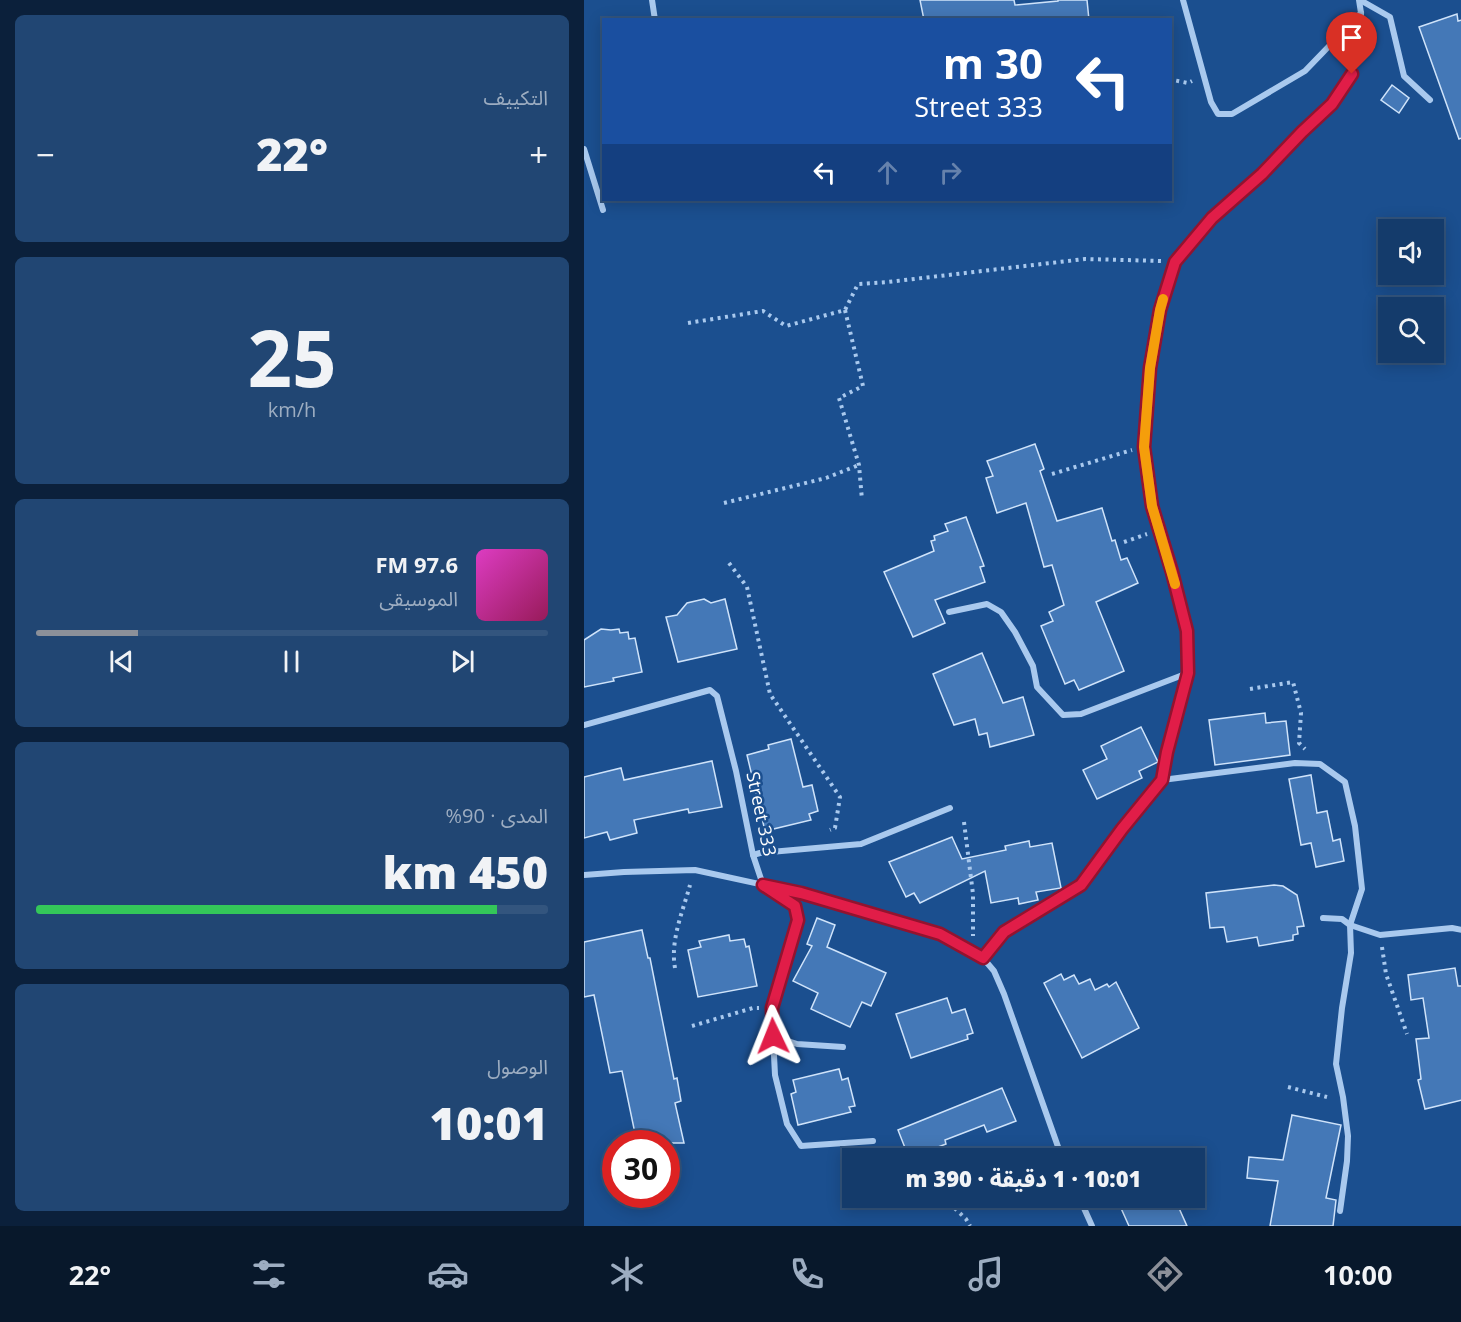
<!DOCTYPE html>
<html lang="ar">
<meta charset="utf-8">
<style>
body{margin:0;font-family:"Open Sans","Noto Sans Arabic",sans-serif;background:#214673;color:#f1f3f6;direction:rtl;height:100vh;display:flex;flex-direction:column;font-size:22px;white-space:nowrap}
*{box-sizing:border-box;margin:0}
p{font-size:20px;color:#9dadc1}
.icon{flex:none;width:33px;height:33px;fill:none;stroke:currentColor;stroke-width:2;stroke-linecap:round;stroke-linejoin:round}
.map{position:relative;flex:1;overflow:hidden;direction:ltr}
.side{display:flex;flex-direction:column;gap:15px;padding:15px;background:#0b203b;width:584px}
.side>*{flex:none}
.top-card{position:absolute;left:18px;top:18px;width:570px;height:183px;border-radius:0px;box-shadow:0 3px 15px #0003,0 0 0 2px #33557e;direction:rtl;background:#1a4fa0;color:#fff;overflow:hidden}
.controls{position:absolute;left:794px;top:219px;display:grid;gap:12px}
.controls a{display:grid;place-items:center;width:66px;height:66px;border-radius:0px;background:#143b6b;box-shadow:0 3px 15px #0003,0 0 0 2px #33557e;font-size:30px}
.speed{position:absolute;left:18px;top:1130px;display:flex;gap:12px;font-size:30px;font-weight:700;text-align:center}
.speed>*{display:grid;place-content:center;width:78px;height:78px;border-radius:50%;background:#143b6b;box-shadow:0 3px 15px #0003,0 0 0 2px #33557e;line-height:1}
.speed .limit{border:9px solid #d22;background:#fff;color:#111}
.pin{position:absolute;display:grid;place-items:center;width:51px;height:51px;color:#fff;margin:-62px -26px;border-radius:50% 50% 50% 0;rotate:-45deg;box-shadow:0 0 6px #0007}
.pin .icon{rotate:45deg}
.me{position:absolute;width:66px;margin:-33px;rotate:358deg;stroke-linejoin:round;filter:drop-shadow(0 0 4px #0008)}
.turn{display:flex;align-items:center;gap:21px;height:126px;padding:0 30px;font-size:27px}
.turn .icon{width:78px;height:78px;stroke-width:2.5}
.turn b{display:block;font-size:42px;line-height:51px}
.lanes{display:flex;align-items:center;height:57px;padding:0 30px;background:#0003;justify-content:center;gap:30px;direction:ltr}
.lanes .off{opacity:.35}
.big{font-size:45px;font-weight:800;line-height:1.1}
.side .tile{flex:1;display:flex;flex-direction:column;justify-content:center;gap:9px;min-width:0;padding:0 21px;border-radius:9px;background:#214673}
.side .dial{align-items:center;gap:0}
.dial b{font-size:78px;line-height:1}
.song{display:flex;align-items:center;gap:18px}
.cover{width:72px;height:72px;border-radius:9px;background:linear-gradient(135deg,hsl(310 70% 55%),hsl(330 70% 35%))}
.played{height:6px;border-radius:3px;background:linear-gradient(90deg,#8c9099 20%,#33557e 20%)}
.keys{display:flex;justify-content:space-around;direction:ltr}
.heat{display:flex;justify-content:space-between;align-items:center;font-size:33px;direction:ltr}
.charge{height:9px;border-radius:4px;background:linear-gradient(90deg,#34c759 90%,#33557e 0)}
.trip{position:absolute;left:258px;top:1148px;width:363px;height:60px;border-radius:0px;background:#143b6b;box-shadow:0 3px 15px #0003,0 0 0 2px #33557e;font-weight:800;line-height:60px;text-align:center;direction:rtl}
.dock{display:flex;height:96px;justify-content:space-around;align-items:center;background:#08182b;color:#9dadc1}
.dock .icon{width:42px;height:42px}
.dock .active{color:#8c9099}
.dock b{font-size:27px;color:#f1f3f6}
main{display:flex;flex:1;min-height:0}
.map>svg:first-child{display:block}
</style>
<main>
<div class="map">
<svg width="878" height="1226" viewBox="0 0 878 1226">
<rect width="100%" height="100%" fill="#1b4f8f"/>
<g fill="#4478b7" stroke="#cfe3fa" stroke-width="1.5">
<path d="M336,0h94l1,5 43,-4v-1h29l2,20h-165z"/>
<path d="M873,14l1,7 4,-1v118l-3,1 -40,-112z"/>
<path d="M808,85l17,13 -10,15 -18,-13z"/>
<path d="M451,444l9,25 -4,2 17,50 45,-13 10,33 3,-1 6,20 6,-2 11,25 -42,19 28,69 -45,19 -5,-10 -9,4 -24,-58 12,-5 -4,-9 15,-7 -12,-40 -8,2 -18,-64 -29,10 -11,-35 7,-2 -6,-15z"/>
<path d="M382,517l18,49 -4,1 5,15 -50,18 10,23 -32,14 -29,-65 50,-21 -3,-10 4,-1 -1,-4 14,-5 -3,-7z"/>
<path d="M120,599l7,4 14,-4 12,50 -59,13 -12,-45 11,-2 10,-12z"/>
<path d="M17,629l10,1 8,-1 1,4 8,-1 1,7 6,-1 7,34 -29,6 1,3 -30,6v-47z"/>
<path d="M398,653l21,50 20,-6 11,38 -44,12 -3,-14 -8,2 -4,-16 -21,6 -21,-51z"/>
<path d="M681,713l1,10 20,-2 4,34 -75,10 -6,-45z"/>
<path d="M557,727l17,35 -19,9 3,7 -45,21 -14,-29 24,-11 -6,-13z"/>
<path d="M207,739l12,48 9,-2 6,26 -9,3 2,6 -46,11 -18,-76 22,-6 -1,-4z"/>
<path d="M128,761l10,46 -33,6 -1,-4 -54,11 3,13 -27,7 -3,-8 -23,6v-61l37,-9 3,12z"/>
<path d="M727,775l6,38 10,-2 6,30 7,-2 4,22 -28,6 -5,-24 -10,2 -12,-66z"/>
<path d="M368,837l10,22 44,-9 -1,-4 24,-5 1,6 22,-4 9,45 -25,4 2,8 -19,4 -1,-6 -27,5 -6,-32 -65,32 -6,-10 -8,4 -17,-35z"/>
<path d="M690,885l9,1 14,9 7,31 -7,1 1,7 -5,1v5l-34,6 -2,-9 -30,5 -3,-15 -14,1 -4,-35z"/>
<path d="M233,918l18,7 -8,22 59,26 -15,33 -9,-4 -12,25 -39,-18 7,-16 -25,-12 19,-35 -5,-2z"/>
<path d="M58,930l6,28h2l24,121 3,-1 4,23 -6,2 9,40h-47l-15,-72 -12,2 -16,-78 -10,2v-55z"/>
<path d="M145,935l1,6 14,-2 2,8 3,-1 8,40 -59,11 -10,-47 13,-3 -2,-6z"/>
<path d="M871,968l3,18h4v114l-37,9 -7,-29 3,-1 -5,-40 13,-1 -6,-40 -12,2 -3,-25z"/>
<path d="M477,974l3,6 10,-5 5,9 11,-5 5,11 12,-6 2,3 7,-5 23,46 -57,30 -38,-75z"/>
<path d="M363,998l5,15 13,-4 8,24 -6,2 1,4 -57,19 -15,-44z"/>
<path d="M255,1069l3,11 6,-2 7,28 -6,1 2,5 -53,13 -7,-31 5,-2 -3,-12z"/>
<path d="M418,1088l14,33 -29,11 -3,-7 -39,15 1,4 -37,14 -11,-28z"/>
<path d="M708,1115l49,10 -15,73 10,2 -3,26h-63l8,-45 -31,-3 2,-21 34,3z"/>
<path d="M532,1197h58l13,29h-58z"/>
</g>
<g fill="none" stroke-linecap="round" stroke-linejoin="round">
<g stroke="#a9c9ee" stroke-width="4" stroke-dasharray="3 4.5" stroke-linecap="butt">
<path d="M586,77l3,3 15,3 4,-2"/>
<path d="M261,310l18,76 -24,12 20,67 3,35"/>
<path d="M104,323l75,-12 23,15 59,-16 13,-26 30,-2 197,-23 77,2"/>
<path d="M468,474l80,-24"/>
<path d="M140,503l102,-25 33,-13"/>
<path d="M540,542l23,-8"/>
<path d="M145,563l18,24 23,107 70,103 -5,31 -5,2"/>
<path d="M666,689l43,-7 8,31 -2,30 6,6"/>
<path d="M380,822l9,72v42"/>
<path d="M798,947l4,27 21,60"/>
<path d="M91,968c-5,-28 8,-57 15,-83"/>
<path d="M108,1026l61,-18h6"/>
<path d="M704,1087l39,10"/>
<path d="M401,1158l12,-4 50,3"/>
<path d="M363,1197l-1,3 20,19 4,7"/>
</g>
<g stroke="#a9c9ee" stroke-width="6">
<path d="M68,0l3,20"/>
<path d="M599,0l28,102 7,12h14l73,-43 56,-58"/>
<path d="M776,0l30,17 14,59 26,24"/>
<path d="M0,149l19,61"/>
<path d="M365,612l38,-8 14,8 14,20 18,34 4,21 26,28 18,-1 107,-41"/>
<path d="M0,725l126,-35 7,6 19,75 17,84 10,30 32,21 3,14 -26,88 1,28 24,8 46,3"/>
<path d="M578,780l133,-17 25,1 25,18 10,44 7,63 -12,36 1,28 -9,55 -6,56 7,33 5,39 -1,25 -7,50"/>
<path d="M169,855l7,-2 101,-9 89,-36"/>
<path d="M0,875l40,-3 71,-2 106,23 139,41 43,24"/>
<path d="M739,918l19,1 8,6 30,10 72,-7 10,2"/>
<path d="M189,1036l2,39 12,49 14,22 72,-5"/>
<path d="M478,1158l-58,-164 -10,-23 -11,-13 21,-26 77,-47 41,-56 40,-49 5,-28 21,-79 -1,-42 -15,-59 -20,-66 -8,-59 6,-80 10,-57 15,-48 37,-44 50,-45 40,-41 30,-28 20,-30 7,-26 2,-35 -2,-13"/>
<path d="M495,1197l13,29"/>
</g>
</g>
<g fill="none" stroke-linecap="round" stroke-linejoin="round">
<g stroke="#92132f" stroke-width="15">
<path id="route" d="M189,1036l-1,-28 26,-88 -3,-14 -32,-21 38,8 139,41 43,24 21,-26 77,-47 41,-56 40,-49 5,-28 21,-79 -1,-42 -15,-59 -20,-66 -8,-59 6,-79 10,-58 15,-48 37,-44 50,-44 40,-42 30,-28 20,-30"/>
</g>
<use href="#route" stroke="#e11d48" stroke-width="10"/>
<path stroke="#f59e0b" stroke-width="10" d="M579,299l-3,11 -10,58 -6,79 8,59 23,78"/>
</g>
<g text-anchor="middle" stroke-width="5" stroke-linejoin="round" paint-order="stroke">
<g font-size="18" fill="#fff" stroke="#1b4f8f">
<text transform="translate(177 814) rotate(78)" y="6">Street 333</text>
</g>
</g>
</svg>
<div class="controls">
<a><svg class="icon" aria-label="sound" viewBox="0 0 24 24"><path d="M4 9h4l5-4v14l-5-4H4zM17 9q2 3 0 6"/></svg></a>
<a><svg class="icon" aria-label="search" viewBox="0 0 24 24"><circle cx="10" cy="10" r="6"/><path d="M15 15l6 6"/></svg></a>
</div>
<div class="speed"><div class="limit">30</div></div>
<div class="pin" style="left:768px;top:74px;background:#d93025"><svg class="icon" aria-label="arrive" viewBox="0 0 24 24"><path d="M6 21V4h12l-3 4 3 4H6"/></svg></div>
<svg class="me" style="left:189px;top:1036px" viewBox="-20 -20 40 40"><path d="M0-17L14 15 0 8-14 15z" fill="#e11d48" stroke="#fff" stroke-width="4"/></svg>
<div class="trip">10:01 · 1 دقيقة · 390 m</div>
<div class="top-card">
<div class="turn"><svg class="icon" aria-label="left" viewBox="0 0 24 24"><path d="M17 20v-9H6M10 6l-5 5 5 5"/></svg><div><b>30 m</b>Street 333</div></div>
<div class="lanes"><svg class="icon" aria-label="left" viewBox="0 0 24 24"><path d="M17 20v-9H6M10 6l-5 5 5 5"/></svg><svg class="icon off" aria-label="ahead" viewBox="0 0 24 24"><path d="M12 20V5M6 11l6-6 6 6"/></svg><svg class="icon off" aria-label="right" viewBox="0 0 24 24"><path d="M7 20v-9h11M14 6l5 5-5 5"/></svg></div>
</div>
</div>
<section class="side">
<div class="tile"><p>التكييف</p>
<div class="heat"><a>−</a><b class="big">22°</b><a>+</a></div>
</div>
<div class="tile dial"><b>25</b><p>km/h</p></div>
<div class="tile">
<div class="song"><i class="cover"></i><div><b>97.6 FM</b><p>الموسيقى</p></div></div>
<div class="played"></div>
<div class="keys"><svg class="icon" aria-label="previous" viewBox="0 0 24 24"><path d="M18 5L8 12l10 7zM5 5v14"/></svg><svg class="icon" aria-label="pause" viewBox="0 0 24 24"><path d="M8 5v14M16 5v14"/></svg><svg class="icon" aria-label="next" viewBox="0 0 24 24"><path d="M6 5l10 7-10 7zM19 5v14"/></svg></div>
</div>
<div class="tile"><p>المدى · 90%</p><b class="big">450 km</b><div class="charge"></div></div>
<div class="tile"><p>الوصول</p><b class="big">10:01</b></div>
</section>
</main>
<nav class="dock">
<b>10:00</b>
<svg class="icon active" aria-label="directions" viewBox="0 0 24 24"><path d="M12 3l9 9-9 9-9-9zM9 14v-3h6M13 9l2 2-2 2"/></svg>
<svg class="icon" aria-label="music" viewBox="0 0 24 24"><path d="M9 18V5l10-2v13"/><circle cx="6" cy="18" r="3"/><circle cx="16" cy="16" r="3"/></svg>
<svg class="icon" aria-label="phone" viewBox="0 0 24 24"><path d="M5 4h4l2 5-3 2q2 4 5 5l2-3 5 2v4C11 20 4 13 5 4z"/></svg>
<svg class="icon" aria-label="climate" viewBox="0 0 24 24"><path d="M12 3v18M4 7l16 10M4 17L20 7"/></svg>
<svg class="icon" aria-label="car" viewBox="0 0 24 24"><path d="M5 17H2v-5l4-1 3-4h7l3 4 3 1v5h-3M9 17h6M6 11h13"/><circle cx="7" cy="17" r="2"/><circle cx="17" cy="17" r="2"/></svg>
<svg class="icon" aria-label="filters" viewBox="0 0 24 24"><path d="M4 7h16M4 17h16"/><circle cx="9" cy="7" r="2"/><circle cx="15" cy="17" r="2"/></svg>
<b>22°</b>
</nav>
